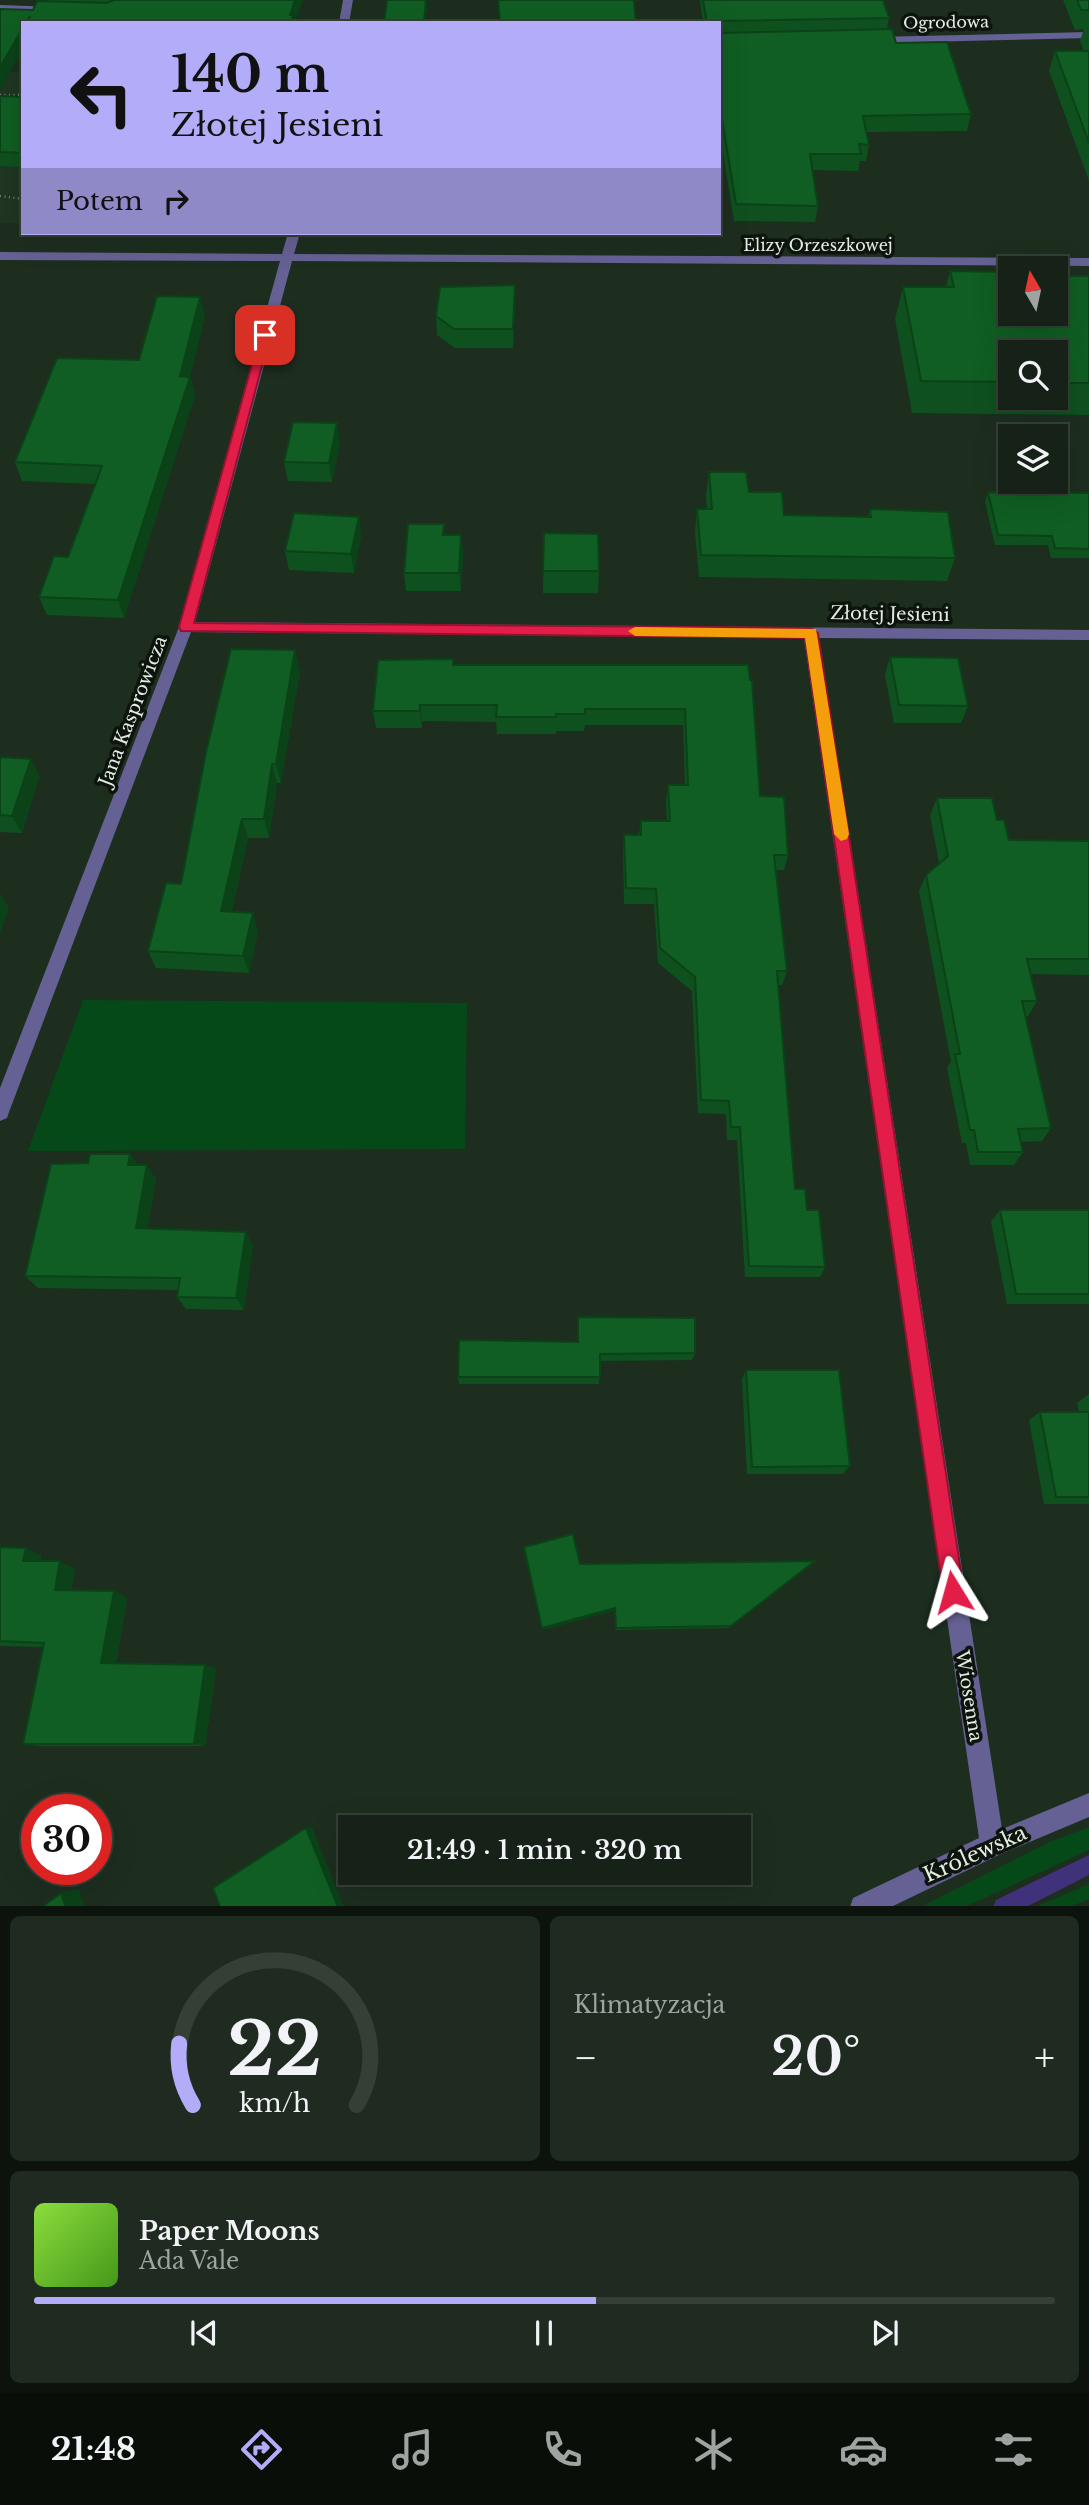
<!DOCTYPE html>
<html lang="pl">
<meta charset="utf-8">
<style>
body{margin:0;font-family:"Libre Baskerville",serif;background:#1f2a20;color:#f1f3f6;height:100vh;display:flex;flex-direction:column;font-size:26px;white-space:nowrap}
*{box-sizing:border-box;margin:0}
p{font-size:23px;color:#9ea4a1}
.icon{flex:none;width:38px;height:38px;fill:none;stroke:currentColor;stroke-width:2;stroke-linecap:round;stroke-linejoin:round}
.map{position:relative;height:1906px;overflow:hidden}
.sheet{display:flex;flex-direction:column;gap:10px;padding:10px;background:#0c130d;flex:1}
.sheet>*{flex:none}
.hud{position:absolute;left:21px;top:21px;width:700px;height:214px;border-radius:0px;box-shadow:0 7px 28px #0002,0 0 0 2px #353f36;background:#b3adf9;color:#111;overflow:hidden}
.needle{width:46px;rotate:351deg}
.buttons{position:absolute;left:998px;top:256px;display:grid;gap:14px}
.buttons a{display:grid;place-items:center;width:70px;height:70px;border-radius:0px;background:#162217;box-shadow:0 7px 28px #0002,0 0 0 2px #353f36;font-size:35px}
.speed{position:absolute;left:21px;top:1794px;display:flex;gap:14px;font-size:35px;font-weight:700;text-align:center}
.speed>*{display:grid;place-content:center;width:91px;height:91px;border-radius:50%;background:#162217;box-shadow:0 7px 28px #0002,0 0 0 2px #353f36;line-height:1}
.speed .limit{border:10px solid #d22;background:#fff;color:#111}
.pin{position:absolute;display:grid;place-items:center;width:60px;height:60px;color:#fff;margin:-30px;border-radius:14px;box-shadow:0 4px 10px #0006}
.me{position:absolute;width:77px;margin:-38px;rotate:352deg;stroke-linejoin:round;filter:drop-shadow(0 0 5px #0008)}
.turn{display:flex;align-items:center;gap:24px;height:147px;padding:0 35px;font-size:32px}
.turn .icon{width:91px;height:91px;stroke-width:2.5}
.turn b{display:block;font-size:49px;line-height:60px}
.then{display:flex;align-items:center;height:66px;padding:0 35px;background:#0003;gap:14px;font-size:26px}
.big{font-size:52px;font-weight:600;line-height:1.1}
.sheet .tile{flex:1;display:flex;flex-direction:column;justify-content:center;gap:10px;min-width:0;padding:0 24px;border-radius:10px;background:#1f2a20}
.sheet .dial{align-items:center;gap:0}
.dial svg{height:182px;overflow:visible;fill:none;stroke:#353f36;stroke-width:7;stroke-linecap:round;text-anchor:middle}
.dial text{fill:#f1f3f6;stroke:none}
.song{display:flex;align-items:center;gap:21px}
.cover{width:84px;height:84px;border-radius:10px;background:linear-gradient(135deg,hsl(90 70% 55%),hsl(100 70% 35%))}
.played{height:7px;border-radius:4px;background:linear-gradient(90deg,#b3adf9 55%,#353f36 55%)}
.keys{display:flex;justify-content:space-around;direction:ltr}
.heat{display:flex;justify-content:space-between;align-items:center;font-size:38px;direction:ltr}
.sheet .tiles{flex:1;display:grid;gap:10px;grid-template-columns:1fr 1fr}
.tile:last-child{grid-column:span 2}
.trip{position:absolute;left:338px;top:1815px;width:413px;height:70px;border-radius:0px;background:#162217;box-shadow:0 7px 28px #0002,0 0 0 2px #353f36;font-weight:600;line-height:70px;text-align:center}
.menu{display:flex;height:112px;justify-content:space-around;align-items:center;background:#090e09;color:#9ea4a1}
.menu .icon{width:49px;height:49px}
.menu .on{color:#b3adf9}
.menu b{font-size:32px;color:#f1f3f6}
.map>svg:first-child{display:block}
</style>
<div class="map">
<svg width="1089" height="1907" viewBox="0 0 1089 1907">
<rect width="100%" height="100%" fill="#1d2e1f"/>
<rect fill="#1f3622" x="0" y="72" width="23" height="151"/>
<g fill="#064918">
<path d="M83,1000l384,3 -2,146 -437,2z"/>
<path d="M1089,1827v23l-122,56h-44l124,-63z"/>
<path d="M1089,1884v15l-17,7h-35z"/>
</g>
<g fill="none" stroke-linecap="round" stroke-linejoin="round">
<path fill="#3f327a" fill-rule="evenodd" d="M1089,1855v20l-63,32h-33l3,-7z"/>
<g stroke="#707f72" stroke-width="2.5" stroke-dasharray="1 3.5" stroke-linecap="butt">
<path d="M0,95h23"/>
<path d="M0,196l23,3"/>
</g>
<g fill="#666194" fill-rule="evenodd">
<path d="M343,0h10l-4,23h-10z"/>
<path d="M0,5l56,2 5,3 -5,3 -56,-2z"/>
<path d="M1089,32v6l-216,5 -5,-3 5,-3z"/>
<path d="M288,233h12l-6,21 795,4v8l-797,-5 -97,361 894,8v10l-270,-2 183,1191 87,-36v24l-88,37 -110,53h-41l3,-9 126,-60 -175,-1200 -613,-6 -182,480 -2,6 -7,3v-33l179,-461 101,-366 -280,-1v-8l282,2z"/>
</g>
</g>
<g fill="#0e511e" fill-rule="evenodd">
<path d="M46,0h257l-9,23 -294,-14 33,1 13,-9z"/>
<path d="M700,0h183l6,18 -2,11 9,14 75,71 -4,17 -101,1 3,13 -3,16h-6l-2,10 -46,-1 6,36 -3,16 -81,-1 -15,-93v-105h-16z"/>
<path d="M1063,0h26v181l-40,-110 6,-20h29l-4,-10 4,-12 -9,1z"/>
<path d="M0,96l23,1v70l-23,-1z"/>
<path d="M950,271l60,42 79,-37v139l-177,-2 -17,-94 8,-32h43zM1010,352h45v45h-45z"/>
<path d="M515,304l-2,44h-58l-18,-13 -1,-19z"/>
<path d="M205,316l-15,60 5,19 -71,223 -77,-3 -8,-18 29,-40 27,-73 -73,-3 -7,-19 124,-102z"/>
<path d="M340,442l-8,40 -44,-1 -4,-19z"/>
<path d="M709,472l40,20 35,23 84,2 2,-8 85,49 -8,23 -248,-4 -4,-45 2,-23h10l-1,-14z"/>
<path d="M988,492l101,1v65h-38l-3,-13h-53l-10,-43z"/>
<path d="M359,517l2,18 -7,38 -65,-3 -4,-19z"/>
<path d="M544,533l55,38 -1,22h-55z"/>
<path d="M445,535h16l2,19 -2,37h-55l-2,-18z"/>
<path d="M890,657l78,49 -7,17h-67l-9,-48z"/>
<path d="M453,659l1,6h294l12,131 28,59 -4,15h-8l11,101 -5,14h-4l17,204 12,21 18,57 -5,10h-75l-8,-137h-10l-1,-26 -28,-1 -6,-122 -34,-28 -4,-59h-30l-1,-53 1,-16h15l2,-14h26l-1,-20 2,-16h17l-2,-60h-98l-1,6h-28v3h-59l-1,-12 -74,-1v7h-46l-3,-17z"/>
<path d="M300,671l-19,112h-4l-8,55h-21l-16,73 26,20 -9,42 -93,-5 -8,-17 33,-67z"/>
<path d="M0,757l31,2 8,17 -17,57 -22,-1z"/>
<path d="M937,798l60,22 12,20 80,1v134l-58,-1 6,27 -9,15h-3l26,112 -9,13 -21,1 2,10 -9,13h-44l-4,-22h-4l-15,-75 4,-6 -32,-171 7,-16 13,-12 -9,-48z"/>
<path d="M130,1154l7,11 19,14 -9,50 106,16 -9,65 -58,-1 -9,-12 1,-7 -140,-2 -13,-12 63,-113z"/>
<path d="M1000,1210h89v94h-82l-16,-82z"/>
<path d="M578,1317l117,36 -3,7 -92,1 -1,23h-140l-1,-7 119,-35z"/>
<path d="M746,1370l104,96 -7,8h-96l-5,-95z"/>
<path d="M1089,1394v110h-45l-15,-84 11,-8h39l-2,-9z"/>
<path d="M0,1547l26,1 15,8 -1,5 35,8 -4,21 43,1 13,7 -11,65 89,2 11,4 -11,77h-166l-16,-2 20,-97 -43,-1z"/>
<path d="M524,1550l56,14 235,-3 -86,67 -113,2 -2,-19 -72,19z"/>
</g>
<g fill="#0b4218">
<path d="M295,0h8l-9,23h-3l-1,-8z"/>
<path d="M426,0h1v5l-1,18h-2z"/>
<path d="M23,28v22l-23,39v-22z"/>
<path d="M515,285v19l-2,44v-19z"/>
<path d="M200,297l5,19 -17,69 2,-8 5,18 -71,223 -6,-18 62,-224z"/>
<path d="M337,423l3,19 -8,40 -3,-19z"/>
<path d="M359,517l2,18 -7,38 -3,-19z"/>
<path d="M461,535l2,19 -2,37 -2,-18z"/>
<path d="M295,650l5,21 -19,112 -5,-19z"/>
<path d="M420,705l2,16v7l-2,-17z"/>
<path d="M31,759l8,17 -17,57 -10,-17z"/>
<path d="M272,764l5,19 -8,55 -5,-19z"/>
<path d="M242,819l6,19 -20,91 -7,-18z"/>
<path d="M0,893l9,15 -9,25z"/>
<path d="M253,913l5,18 -9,42 -6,-17z"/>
<path d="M130,1154l10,14 -12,-3z"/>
<path d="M147,1165l9,14 -11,63 -9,-14z"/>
<path d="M246,1232l7,13 -9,65 -8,-12z"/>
<path d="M26,1548l15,8 -2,12 -16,-7z"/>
<path d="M60,1561l15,8 -5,27 -15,-6z"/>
<path d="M114,1591l13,7 -12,69 -14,-4z"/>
<path d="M615,1608l-1,3 -72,19v-2z"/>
<path d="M205,1665l11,4 -11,77 -11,-2z"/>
<path d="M312,1827l32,80h-6l-32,-79z"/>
<path d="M79,1889l6,18h-19l-5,-14z"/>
</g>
<g fill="#105e23" stroke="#0b4218" stroke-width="2">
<path d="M114,0h181l-5,15h3l-2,8h-264l3,-7 -4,7h-3v5l-23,39v-58l33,1 4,-9 70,2z"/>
<path d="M387,0h39l-2,23h-40z"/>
<path d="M498,0h136l2,23h-136z"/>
<path d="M703,0h180l6,18 -168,3 -2,5v-3h-12z"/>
<path d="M1077,0h12v10h-8z"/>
<path d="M892,29l4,14 51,-1 24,72 -108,2 6,29 -10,-1 2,10h-51l8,52 -82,-2 -17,-103v-70l2,2z"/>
<path d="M1055,51h34v92z"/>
<path d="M0,96l23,1v56l-23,-1z"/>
<path d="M950,271l60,1v41h45v-37h34v107h-34v-31h-45v30l-89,-1 -18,-94h51z"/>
<path d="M515,285l-2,44h-59l-18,-13 4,-29z"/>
<path d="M157,296l43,1 -20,79 10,1 -72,223 -79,-3 15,-41 14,1 34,-91 -87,-4 42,-104 82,2z"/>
<path d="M293,422l44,1 -8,40 -45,-1z"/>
<path d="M709,472h37l3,20h33l2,23 87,2 -1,-8 78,3 7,46 -254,-3 -4,-46h15z"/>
<path d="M988,492l101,1v56l-34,-1 -3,-12 -54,-1z"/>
<path d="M294,513l65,4 -8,37 -66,-3z"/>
<path d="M408,524h36l-1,11h18l-2,38h-55z"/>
<path d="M544,533l54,1 1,37h-56z"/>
<path d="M231,649l64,1 -19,114h-4l-8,55h-22l-21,92 32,2 -10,43 -95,-5 18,-68 15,1 25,-132z"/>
<path d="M890,657l68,1 10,48 -69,-1z"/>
<path d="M453,659v6h295l2,15h2l8,116 24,1 4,58h-14l13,116h-10l18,218h10l2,21h12l6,57 -76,-1 -9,-139h-9l-2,-26 -28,-1 -6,-123 -35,-29 -4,-59 -30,-1 -2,-53h17v-14h29l-2,-36h20l-3,-76h-100v5h-29v3h-60l1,-12h-77v6h-47l5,-51z"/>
<path d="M0,757l31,2 -19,57 -12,-1z"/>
<path d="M937,798h55l5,22h7l5,20 80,1v118h-62l10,42h-15l29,127 -33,1 5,23h-45l-4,-22h-4l-15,-76h5l-34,-179 22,-19z"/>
<path d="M90,1154h40l-2,11h19l-11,63 110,4 -10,66 -59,-1 3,-19 -155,-2 26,-112 37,-1z"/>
<path d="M1000,1210h89v84h-73z"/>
<path d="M578,1317l117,1v35l-95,1v23h-142l1,-37 119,2z"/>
<path d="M746,1370h93l11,96 -98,1z"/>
<path d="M1040,1412h49v85h-33z"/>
<path d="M573,1534l7,30 235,-3 -84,65 -115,2 -1,-20 -73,20 -18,-81z"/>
<path d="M0,1547l26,1 -3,13h37l-5,29 59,1 -13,72 104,2 -11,79h-171l21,-101 -44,-2z"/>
<path d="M306,1828l32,79h-118l-7,-19z"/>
<path d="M61,1893l5,14h-24z"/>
</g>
<path fill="#e11d48" stroke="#92132f" stroke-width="2" d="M261,332l9,3 -76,288 617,5 7,5 146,959 -3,8 -8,3 -7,-3 -3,-8 -138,-954 -624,-7 -2,-4z"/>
<path fill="#f59e0b" d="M635,627l181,2 33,205 -2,5 -6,2 -7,-7 -29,-196 -170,-2 -7,-5z"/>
<g text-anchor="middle" stroke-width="7" stroke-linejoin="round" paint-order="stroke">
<g font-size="16" fill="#e2ede2" stroke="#0d140d">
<text transform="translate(946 22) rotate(-1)" y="6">Ogrodowa</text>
<text x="818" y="251">Elizy Orzeszkowej</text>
</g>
<g font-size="18" fill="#e2ede2" stroke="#0d140d">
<text transform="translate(890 614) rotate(1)" y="6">Złotej Jesieni</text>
<text transform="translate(133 711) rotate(-69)" y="6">Jana Kasprowicza</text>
<text transform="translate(969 1696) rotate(81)" y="6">Wiosenna</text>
</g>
<g font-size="21" fill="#e2ede2" stroke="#0d140d">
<text transform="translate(975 1854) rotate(-24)" y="7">Królewska</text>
</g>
</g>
</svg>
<div class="buttons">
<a><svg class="needle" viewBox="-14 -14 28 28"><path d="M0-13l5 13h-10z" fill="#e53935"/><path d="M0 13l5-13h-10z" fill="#9ea4a1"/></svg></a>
<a><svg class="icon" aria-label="search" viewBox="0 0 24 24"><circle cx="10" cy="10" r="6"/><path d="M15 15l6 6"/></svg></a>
<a><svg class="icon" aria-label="layers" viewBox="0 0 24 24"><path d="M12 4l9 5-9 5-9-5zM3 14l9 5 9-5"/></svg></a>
</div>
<div class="speed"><div class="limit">30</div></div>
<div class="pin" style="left:265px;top:335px;background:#d93025"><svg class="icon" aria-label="arrive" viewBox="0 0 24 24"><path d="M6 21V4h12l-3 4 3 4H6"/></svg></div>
<svg class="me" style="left:953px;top:1592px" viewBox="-20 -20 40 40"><path d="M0-17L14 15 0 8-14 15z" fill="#e11d48" stroke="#fff" stroke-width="4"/></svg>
<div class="trip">21:49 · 1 min · 320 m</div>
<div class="hud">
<div class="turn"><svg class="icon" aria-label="left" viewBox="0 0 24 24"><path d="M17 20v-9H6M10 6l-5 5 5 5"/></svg><div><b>140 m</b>Złotej Jesieni</div></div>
<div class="then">Potem<svg class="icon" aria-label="right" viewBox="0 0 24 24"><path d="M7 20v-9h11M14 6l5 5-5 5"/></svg></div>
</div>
</div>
<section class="sheet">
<div class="tiles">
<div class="tile dial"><svg viewBox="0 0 100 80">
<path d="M14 69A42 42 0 1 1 86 69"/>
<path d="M14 69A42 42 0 0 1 8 42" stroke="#b3adf9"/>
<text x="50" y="56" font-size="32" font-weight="700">22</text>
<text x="50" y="72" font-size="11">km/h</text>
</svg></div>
<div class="tile"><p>Klimatyzacja</p>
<div class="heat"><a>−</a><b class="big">20°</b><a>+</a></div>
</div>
<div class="tile">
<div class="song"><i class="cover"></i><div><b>Paper Moons</b><p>Ada Vale</p></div></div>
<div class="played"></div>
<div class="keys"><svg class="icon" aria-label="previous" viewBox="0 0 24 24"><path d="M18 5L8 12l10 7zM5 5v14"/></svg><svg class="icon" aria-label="pause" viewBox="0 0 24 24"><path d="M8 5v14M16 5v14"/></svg><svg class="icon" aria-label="next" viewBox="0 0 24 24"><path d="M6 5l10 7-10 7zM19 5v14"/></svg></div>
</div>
</div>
</section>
<nav class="menu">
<b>21:48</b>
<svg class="icon on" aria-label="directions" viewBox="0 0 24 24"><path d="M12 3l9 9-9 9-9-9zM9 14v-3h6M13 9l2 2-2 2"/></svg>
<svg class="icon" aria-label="music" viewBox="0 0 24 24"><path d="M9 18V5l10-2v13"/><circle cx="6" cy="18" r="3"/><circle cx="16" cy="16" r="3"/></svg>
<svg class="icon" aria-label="phone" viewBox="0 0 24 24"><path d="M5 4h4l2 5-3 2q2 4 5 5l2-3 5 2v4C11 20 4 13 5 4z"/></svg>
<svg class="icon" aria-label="climate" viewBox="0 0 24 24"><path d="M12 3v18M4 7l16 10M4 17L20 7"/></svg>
<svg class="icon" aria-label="car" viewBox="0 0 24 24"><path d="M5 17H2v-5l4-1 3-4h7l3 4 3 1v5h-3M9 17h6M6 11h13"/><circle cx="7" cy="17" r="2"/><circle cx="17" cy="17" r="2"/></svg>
<svg class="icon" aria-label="filters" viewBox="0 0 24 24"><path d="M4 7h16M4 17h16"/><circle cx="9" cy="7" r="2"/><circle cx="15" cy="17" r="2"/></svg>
</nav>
